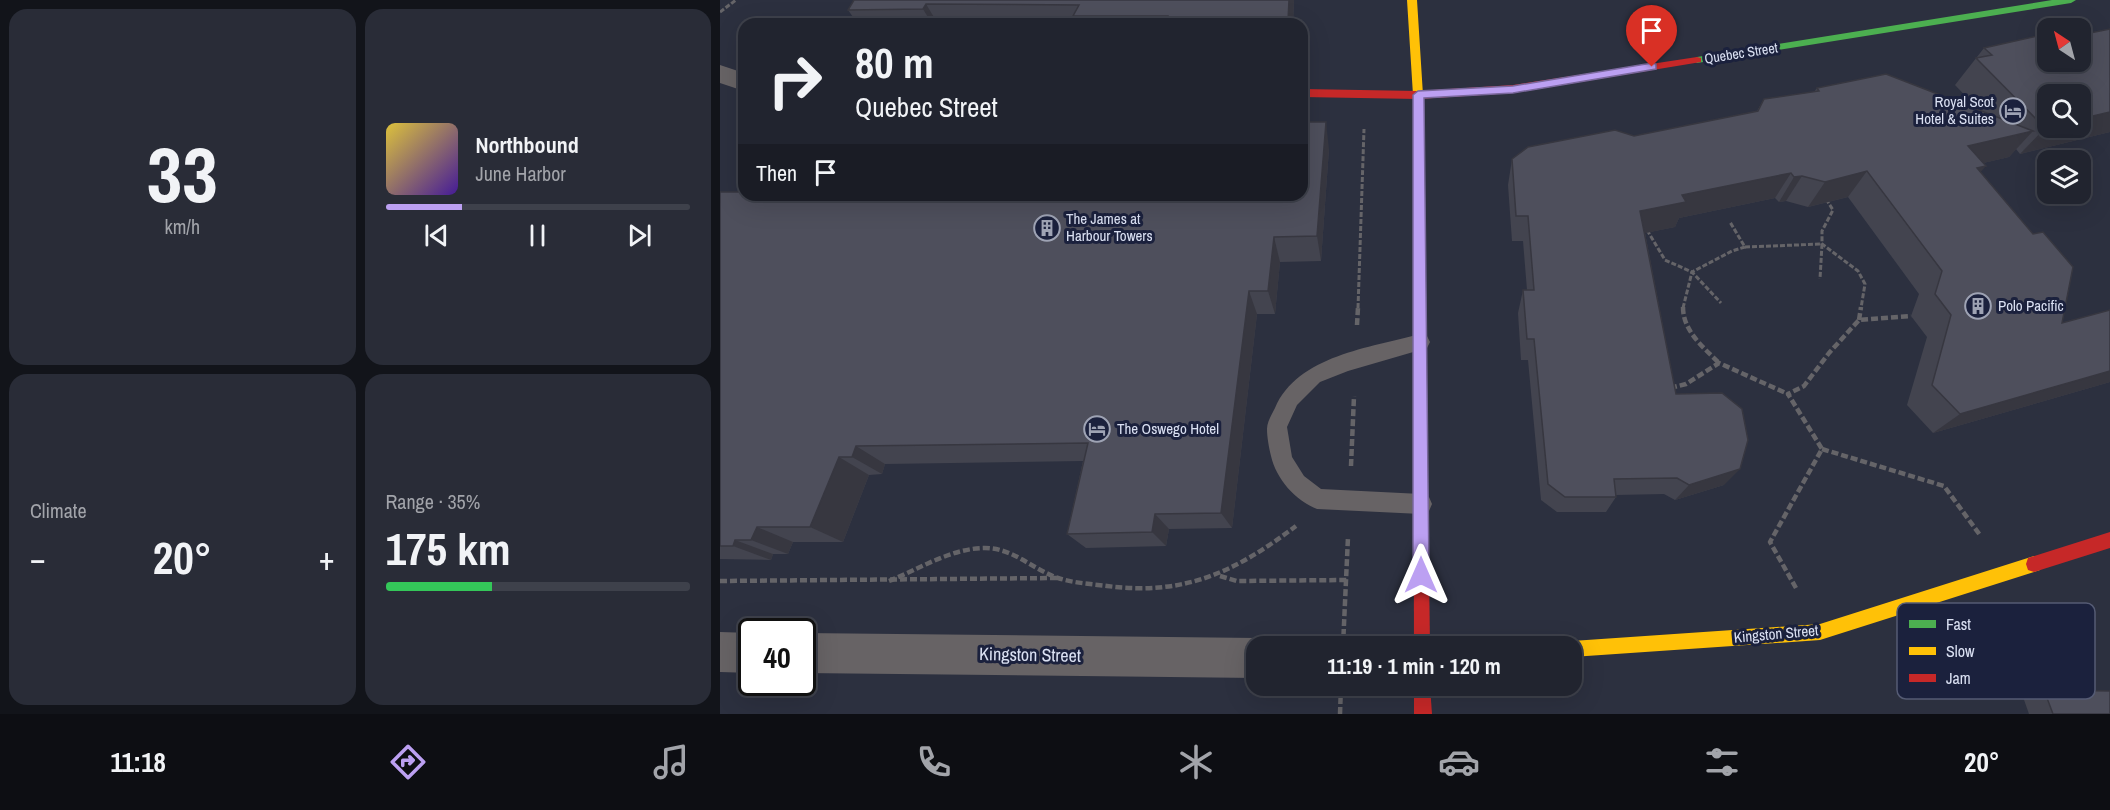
<!DOCTYPE html>
<meta charset="utf-8">
<style>
body{margin:0;font-family:"Archivo Narrow",sans-serif;background:#292c37;color:#f1f3f6;height:100vh;display:flex;flex-direction:column;font-size:22px;white-space:nowrap}
*{box-sizing:border-box;margin:0}
p{font-size:20px;color:#a2a4aa}
.icon{flex:none;width:33px;height:33px;fill:none;stroke:currentColor;stroke-width:2;stroke-linecap:round;stroke-linejoin:round}
.map{position:relative;flex:1;overflow:hidden}
.sheet{display:flex;flex-direction:column;gap:9px;padding:9px;background:#12141a;width:720px}
.sheet>*{flex:none}
.banner{position:absolute;left:18px;top:18px;width:570px;height:183px;border-radius:18px;box-shadow:0 6px 24px #0002,0 0 0 2px #3e414b;background:#21242f;color:#f1f3f6;overflow:hidden}
.needle{width:39px;rotate:324deg}
.tools{position:absolute;left:1317px;top:18px;display:grid;gap:12px}
.tools a{display:grid;place-items:center;width:54px;height:54px;border-radius:12px;background:#21242f;box-shadow:0 6px 24px #0002,0 0 0 2px #3e414b;font-size:30px}
.speed{position:absolute;left:18px;top:618px;display:flex;gap:12px;font-size:30px;font-weight:700;text-align:center}
.speed>*{display:grid;place-content:center;width:78px;height:78px;border-radius:50%;background:#21242f;box-shadow:0 6px 24px #0002,0 0 0 2px #3e414b;line-height:1}
.speed .limit{border:3px solid #111;border-radius:9px;background:#fff;color:#111}
.pin{position:absolute;display:grid;place-items:center;width:51px;height:51px;color:#fff;margin:-62px -26px;border-radius:50% 50% 50% 0;rotate:-45deg;box-shadow:0 0 6px #0007}
.pin .icon{rotate:45deg}
.me{position:absolute;width:66px;margin:-33px;rotate:0deg;stroke-linejoin:round;filter:drop-shadow(0 0 4px #0008)}
.turn{display:flex;align-items:center;gap:21px;height:126px;padding:0 18px;font-size:27px}
.turn .icon{width:78px;height:78px;stroke-width:2.5}
.turn b{display:block;font-size:42px;line-height:51px}
.then{display:flex;align-items:center;height:57px;padding:0 18px;background:#0003;gap:12px;font-size:22px}
.big{font-size:45px;font-weight:700;line-height:1.1}
.sheet .card{flex:1;display:flex;flex-direction:column;justify-content:center;gap:9px;min-width:0;padding:0 21px;border-radius:18px;background:#292c37}
.sheet .dial{align-items:center;gap:0}
.dial b{font-size:78px;line-height:1}
.song{display:flex;align-items:center;gap:18px}
.cover{width:72px;height:72px;border-radius:9px;background:linear-gradient(135deg,hsl(50 70% 55%),hsl(260 70% 35%))}
.played{height:6px;border-radius:3px;background:linear-gradient(90deg,#bca0f2 25%,#3e414b 25%)}
.keys{display:flex;justify-content:space-around;direction:ltr}
.heat{display:flex;justify-content:space-between;align-items:center;font-size:33px;direction:ltr}
.charge{height:9px;border-radius:4px;background:linear-gradient(90deg,#34c759 35%,#3e414b 0)}
.sheet .tiles{flex:1;display:grid;gap:9px;grid-template-columns:repeat(2,1fr)}
.trip{position:absolute;left:526px;top:636px;width:336px;height:60px;border-radius:18px;background:#21242f;box-shadow:0 6px 24px #0002,0 0 0 2px #3e414b;font-weight:700;line-height:60px;text-align:center}
.tab-bar{display:flex;height:96px;justify-content:space-around;align-items:center;background:#0d0e13;color:#a2a4aa}
.tab-bar .icon{width:42px;height:42px}
.tab-bar .selected{color:#bca0f2}
.tab-bar b{font-size:27px;color:#f1f3f6}
main{display:flex;flex:1;min-height:0}
.map>svg:first-child{display:block}
</style>
<main>
<section class="sheet">
<div class="tiles">
<div class="card dial"><b>33</b><p>km/h</p></div>
<div class="card">
<div class="song"><i class="cover"></i><div><b>Northbound</b><p>June Harbor</p></div></div>
<div class="played"></div>
<div class="keys"><svg class="icon" aria-label="previous" viewBox="0 0 24 24"><path d="M18 5L8 12l10 7zM5 5v14"/></svg><svg class="icon" aria-label="pause" viewBox="0 0 24 24"><path d="M8 5v14M16 5v14"/></svg><svg class="icon" aria-label="next" viewBox="0 0 24 24"><path d="M6 5l10 7-10 7zM19 5v14"/></svg></div>
</div>
<div class="card"><p>Climate</p>
<div class="heat"><a>−</a><b class="big">20°</b><a>+</a></div>
</div>
<div class="card"><p>Range · 35%</p><b class="big">175 km</b><div class="charge"></div></div>
</div>
</section>
<div class="map">
<svg width="1390" height="714" viewBox="0 0 1390 714">
<rect width="100%" height="100%" fill="#2c303f"/>
<g fill="none" stroke-linecap="round" stroke-linejoin="round">
<g stroke="#656468" stroke-width="3" stroke-dasharray="5 2" stroke-linecap="butt">
<path d="M0,12l16,-12"/>
<path d="M1106,199l7,11 -11,21v13l36,27 7,13 -4,24"/>
<path d="M927,230l18,30 27,12 29,31"/>
<path d="M1025,247l77,-3 -2,35"/>
<path d="M638,308l6,-179"/>
<path d="M963,308l9,-36 40,-21 13,-4 -15,-25"/>
</g>
<g stroke="#656468" stroke-width="4.5" stroke-dasharray="7 3" stroke-linecap="butt">
<path d="M963,307c0,24 20,40 36,56"/>
<path d="M1139,320l2,-13"/>
<path d="M637,325l1,-18"/>
<path d="M950,388l16,-4 33,-21 69,31"/>
<path d="M1102,449l122,37 36,49"/>
<path d="M631,466l3,-70"/>
<path d="M500,576l17,5 110,-1"/>
<path d="M0,581l337,-3"/>
<path d="M169,581c30,-12 61,-32 94,-33 29,-1 49,21 75,30 15,5 34,6 49,8 78,10 128,-14 189,-60"/>
<path d="M1076,588l-26,-46 52,-93 -34,-55 16,-8 25,-33 30,-33 52,-4"/>
<path d="M623,646l5,-109"/>
<path d="M620,714l1,-28"/>
</g>
<path fill="#676365" fill-rule="evenodd" d="M700,334l7,2 3,6 -3,6 -79,23 -28,11 -23,23 -10,22 5,30 12,19 17,13 100,5 8,3 3,7 -3,7 -8,3 -104,-5c-21,-8 -41,-30 -46,-53 -2,-8 -4,-19 -4,-27 0,-7 5,-15 8,-21 23,-53 95,-60 145,-74z"/>
<g fill="#676365" fill-rule="evenodd">
<path d="M0,65l24,8v18l-24,-8z"/>
<path d="M0,632l32,1v40l-32,-1z"/>
<path d="M82,633l455,5 14,6 2,2h-16v32l-455,-5z"/>
</g>
<path fill="#4caf50" fill-rule="evenodd" d="M1332,0h24l-5,3 -374,60 -5,-3 5,-3z"/>
<g fill="#ffc107" fill-rule="evenodd">
<path d="M687,0h10l6,95 2,168 -6,5 -6,-5v-168z"/>
<path d="M1314,556l6,2 2,6 -2,6 -6,2 -214,68 -248,17v-11h-7l1,-3 6,-2 248,-17z"/>
</g>
<g fill="#c62828" fill-rule="evenodd">
<path d="M977,57l4,1v4l-188,31 -95,6 -116,-2v-8l116,2 95,-6z"/>
<path d="M699,258l6,5 5,383h-16l-1,-383z"/>
<path d="M1390,532v16l-76,24 -6,-2 -2,-6 2,-6z"/>
<path d="M694,686h16l2,28h-18z"/>
</g>
</g>
<g fill="#43444f">
<path d="M134,0h440l-1,24h-435l-10,-14z"/>
<path d="M1390,29v103l-90,22 -4,-5 -7,8 -26,6 -3,9 82,151 48,-13v72l-177,51 -26,-28 20,-68 -16,-21 8,-22 -71,-97 -40,10 -22,-6 -7,1 -4,-4 -96,20 -4,9 -30,6 31,161 48,91 -49,15 -11,-6 -48,1v2l-10,15h-49l-16,-12 -13,-140h-7l-3,-47 5,-23h4l-4,-49h-11l-4,-56 4,-26 122,-23 123,-25 7,-12 50,-7 3,-4 161,21 -23,-24 29,-37 60,-5z"/>
<path d="M609,149l-8,112 -41,1 -5,52h-18l-25,214 -63,1 -3,17 -80,2 -19,-14 16,-73 -198,3 -3,10 -13,1 -26,67h-50l-5,12h-15l-2,6 -51,-1v-367h24z"/>
<path d="M1324,690l66,24h-81l-7,-20z"/>
</g>
<g fill="#373740">
<path d="M569,0h5l-1,24h-5v-3z"/>
<path d="M206,4l12,20h-6l-9,-15z"/>
<path d="M1390,112v20l-90,22 25,-26h35v-9z"/>
<path d="M606,122l3,27 -8,112 -4,-25z"/>
<path d="M1313,131l-24,26 -63,15 22,-26z"/>
<path d="M1266,166l-23,26 14,-24z"/>
<path d="M1147,171l-19,26 -40,10 17,-25z"/>
<path d="M1071,173l-16,25 -96,20 -4,9 -44,9 9,-25 42,-16z"/>
<path d="M1082,176l-16,25 -7,1 15,-25z"/>
<path d="M554,237l6,25 -5,52 -7,-23z"/>
<path d="M529,291l8,23 -25,214 -11,-15z"/>
<path d="M1390,371v11l-177,51 27,-19z"/>
<path d="M136,446l29,18 -3,10 -30,-17z"/>
<path d="M119,457l30,18 -26,67 -33,-15z"/>
<path d="M1020,469l-16,16 -49,15 14,-15z"/>
<path d="M435,514l14,15 -3,17 -14,-14z"/>
<path d="M37,527l36,15 -5,12 -37,-14z"/>
<path d="M15,540l38,14 -2,6 -38,-14z"/>
</g>
<g fill="#4e4f5c" stroke="#373740" stroke-width="1.5">
<path d="M134,0h435l-1,21 -121,2 1,-7h-95l6,-11 -153,-1 -3,5 -75,1z"/>
<path d="M1390,29v83l-30,7v-25h-32v33l-3,1 -69,-70 16,-3 -8,-7 53,-12 7,7h4v19h32v-27z"/>
<path d="M1166,74l147,57 -65,15 18,20 -9,2 56,66 10,-2 30,35 -11,56 48,-13v61l-150,43 -28,-29 19,-70 -16,-21 7,-23 -75,-100 -42,11 -23,-6 -8,1 -3,-4 -109,22 4,7 -46,9 36,183 46,-1 20,16 6,31 -8,29 -51,16 -12,-7 -63,1 2,18h-51l-17,-13 -14,-145h-7l-4,-49h11l-6,-74h-12l-4,-57 16,-12 87,-17 19,6 124,-25 6,-12 55,-8 -2,-3z"/>
<path d="M582,122h24l-9,114 -43,1 -6,54h-19l-28,222 -66,1 -3,18 -85,2 21,-91 -232,3 -4,11h-13l-29,70h-53l-6,13h-16l-2,6h-13v-354h24v3h558z"/>
<path d="M1324,690l66,1v23h-57z"/>
</g>
<path fill="#bca0f2" stroke="#7a689d" stroke-width="1.5" d="M932,63l4,1v5l-143,24 -89,5 5,477 -2,6 -6,2 -6,-2 -2,-6v-480l5,-4 95,-5z"/>
<defs>
<g id="hotel-ring" transform="scale(1.35)"><circle r="9.5" fill="#1b213d" stroke="#9ea3b4" stroke-width="1.5"/><path d="M-6-4.5h1.5V1H6V5H4.5V3h-9V5H-6ZM-4 0a1.8 1.8 0 1 1 3.6 0ZM.5 0V-2.5h3Q6-2.5 6 0Z" fill="#9ea3b4"/></g>
<g id="building-ring" transform="scale(1.35)"><circle r="9.5" fill="#1b213d" stroke="#9ea3b4" stroke-width="1.5"/><path d="M-4-6H4V6H1V3H-1V6H-4ZM-2.5-4.3h1.7v1.8h-1.7ZM.8-4.3h1.7v1.8H.8ZM-2.5-1h1.7V.8h-1.7ZM.8-1h1.7V.8H.8Z" fill="#9ea3b4"/></g>
</defs>
<g fill-rule="evenodd">
<use href="#hotel-ring" x="1293" y="111"/>
<use href="#building-ring" x="327" y="228"/>
<use href="#building-ring" x="1258" y="306"/>
<use href="#hotel-ring" x="377" y="429"/>
</g>
<g text-anchor="middle" stroke-width="6" stroke-linejoin="round" paint-order="stroke">
<g font-size="14" fill="#dbe1f3" stroke="#1b213d">
<text transform="translate(1021 53) rotate(-9)" y="5">Quebec Street</text>
</g>
<g font-size="15" fill="#dbe1f3" stroke="#1b213d" text-anchor="start">
<text x="1274" y="107" text-anchor="end">Royal Scot<tspan x="1274" dy="17">Hotel &amp; Suites</tspan></text>
<text x="346" y="224">The James at<tspan x="346" dy="17">Harbour Towers</tspan></text>
<text x="1278" y="311">Polo Pacific</text>
<text x="397" y="434">The Oswego Hotel</text>
</g>
<g font-size="15" fill="#dbe1f3" stroke="#1b213d">
<text transform="translate(1056 634) rotate(-5)" y="5">Kingston Street</text>
</g>
<g font-size="18" fill="#dbe1f3" stroke="#1b213d">
<text transform="translate(310 655) rotate(1)" y="6">Kingston Street</text>
</g>
</g>
<rect x="1177" y="603" width="198" height="96" rx="9" fill="#1b213d" stroke="#555b74" stroke-width="1.5"/>
<rect x="1189" y="620" width="27" height="8" fill="#4caf50"/>
<rect x="1189" y="647" width="27" height="8" fill="#ffc107"/>
<rect x="1189" y="674" width="27" height="8" fill="#c62828"/>
<g font-size="16" fill="#dbe1f3">
<text x="1226" y="630">Fast</text>
<text x="1226" y="657">Slow</text>
<text x="1226" y="684">Jam</text>
</g>
</svg>
<div class="tools">
<a><svg class="needle" viewBox="-14 -14 28 28"><path d="M0-13l5 13h-10z" fill="#e53935"/><path d="M0 13l5-13h-10z" fill="#a2a4aa"/></svg></a>
<a><svg class="icon" aria-label="search" viewBox="0 0 24 24"><circle cx="10" cy="10" r="6"/><path d="M15 15l6 6"/></svg></a>
<a><svg class="icon" aria-label="layers" viewBox="0 0 24 24"><path d="M12 4l9 5-9 5-9-5zM3 14l9 5 9-5"/></svg></a>
</div>
<div class="speed"><div class="limit">40</div></div>
<div class="pin" style="left:932px;top:67px;background:#d93025"><svg class="icon" aria-label="arrive" viewBox="0 0 24 24"><path d="M6 21V4h12l-3 4 3 4H6"/></svg></div>
<svg class="me" style="left:701px;top:575px" viewBox="-20 -20 40 40"><path d="M0-17L14 15 0 8-14 15z" fill="#bca0f2" stroke="#fff" stroke-width="4"/></svg>
<div class="trip">11:19 · 1 min · 120 m</div>
<div class="banner">
<div class="turn"><svg class="icon" aria-label="right" viewBox="0 0 24 24"><path d="M7 20v-9h11M14 6l5 5-5 5"/></svg><div><b>80 m</b>Quebec Street</div></div>
<div class="then">Then<svg class="icon" aria-label="arrive" viewBox="0 0 24 24"><path d="M6 21V4h12l-3 4 3 4H6"/></svg></div>
</div>
</div>
</main>
<nav class="tab-bar">
<b>11:18</b>
<svg class="icon selected" aria-label="directions" viewBox="0 0 24 24"><path d="M12 3l9 9-9 9-9-9zM9 14v-3h6M13 9l2 2-2 2"/></svg>
<svg class="icon" aria-label="music" viewBox="0 0 24 24"><path d="M9 18V5l10-2v13"/><circle cx="6" cy="18" r="3"/><circle cx="16" cy="16" r="3"/></svg>
<svg class="icon" aria-label="phone" viewBox="0 0 24 24"><path d="M5 4h4l2 5-3 2q2 4 5 5l2-3 5 2v4C11 20 4 13 5 4z"/></svg>
<svg class="icon" aria-label="climate" viewBox="0 0 24 24"><path d="M12 3v18M4 7l16 10M4 17L20 7"/></svg>
<svg class="icon" aria-label="car" viewBox="0 0 24 24"><path d="M5 17H2v-5l4-1 3-4h7l3 4 3 1v5h-3M9 17h6M6 11h13"/><circle cx="7" cy="17" r="2"/><circle cx="17" cy="17" r="2"/></svg>
<svg class="icon" aria-label="filters" viewBox="0 0 24 24"><path d="M4 7h16M4 17h16"/><circle cx="9" cy="7" r="2"/><circle cx="15" cy="17" r="2"/></svg>
<b>20°</b>
</nav>
